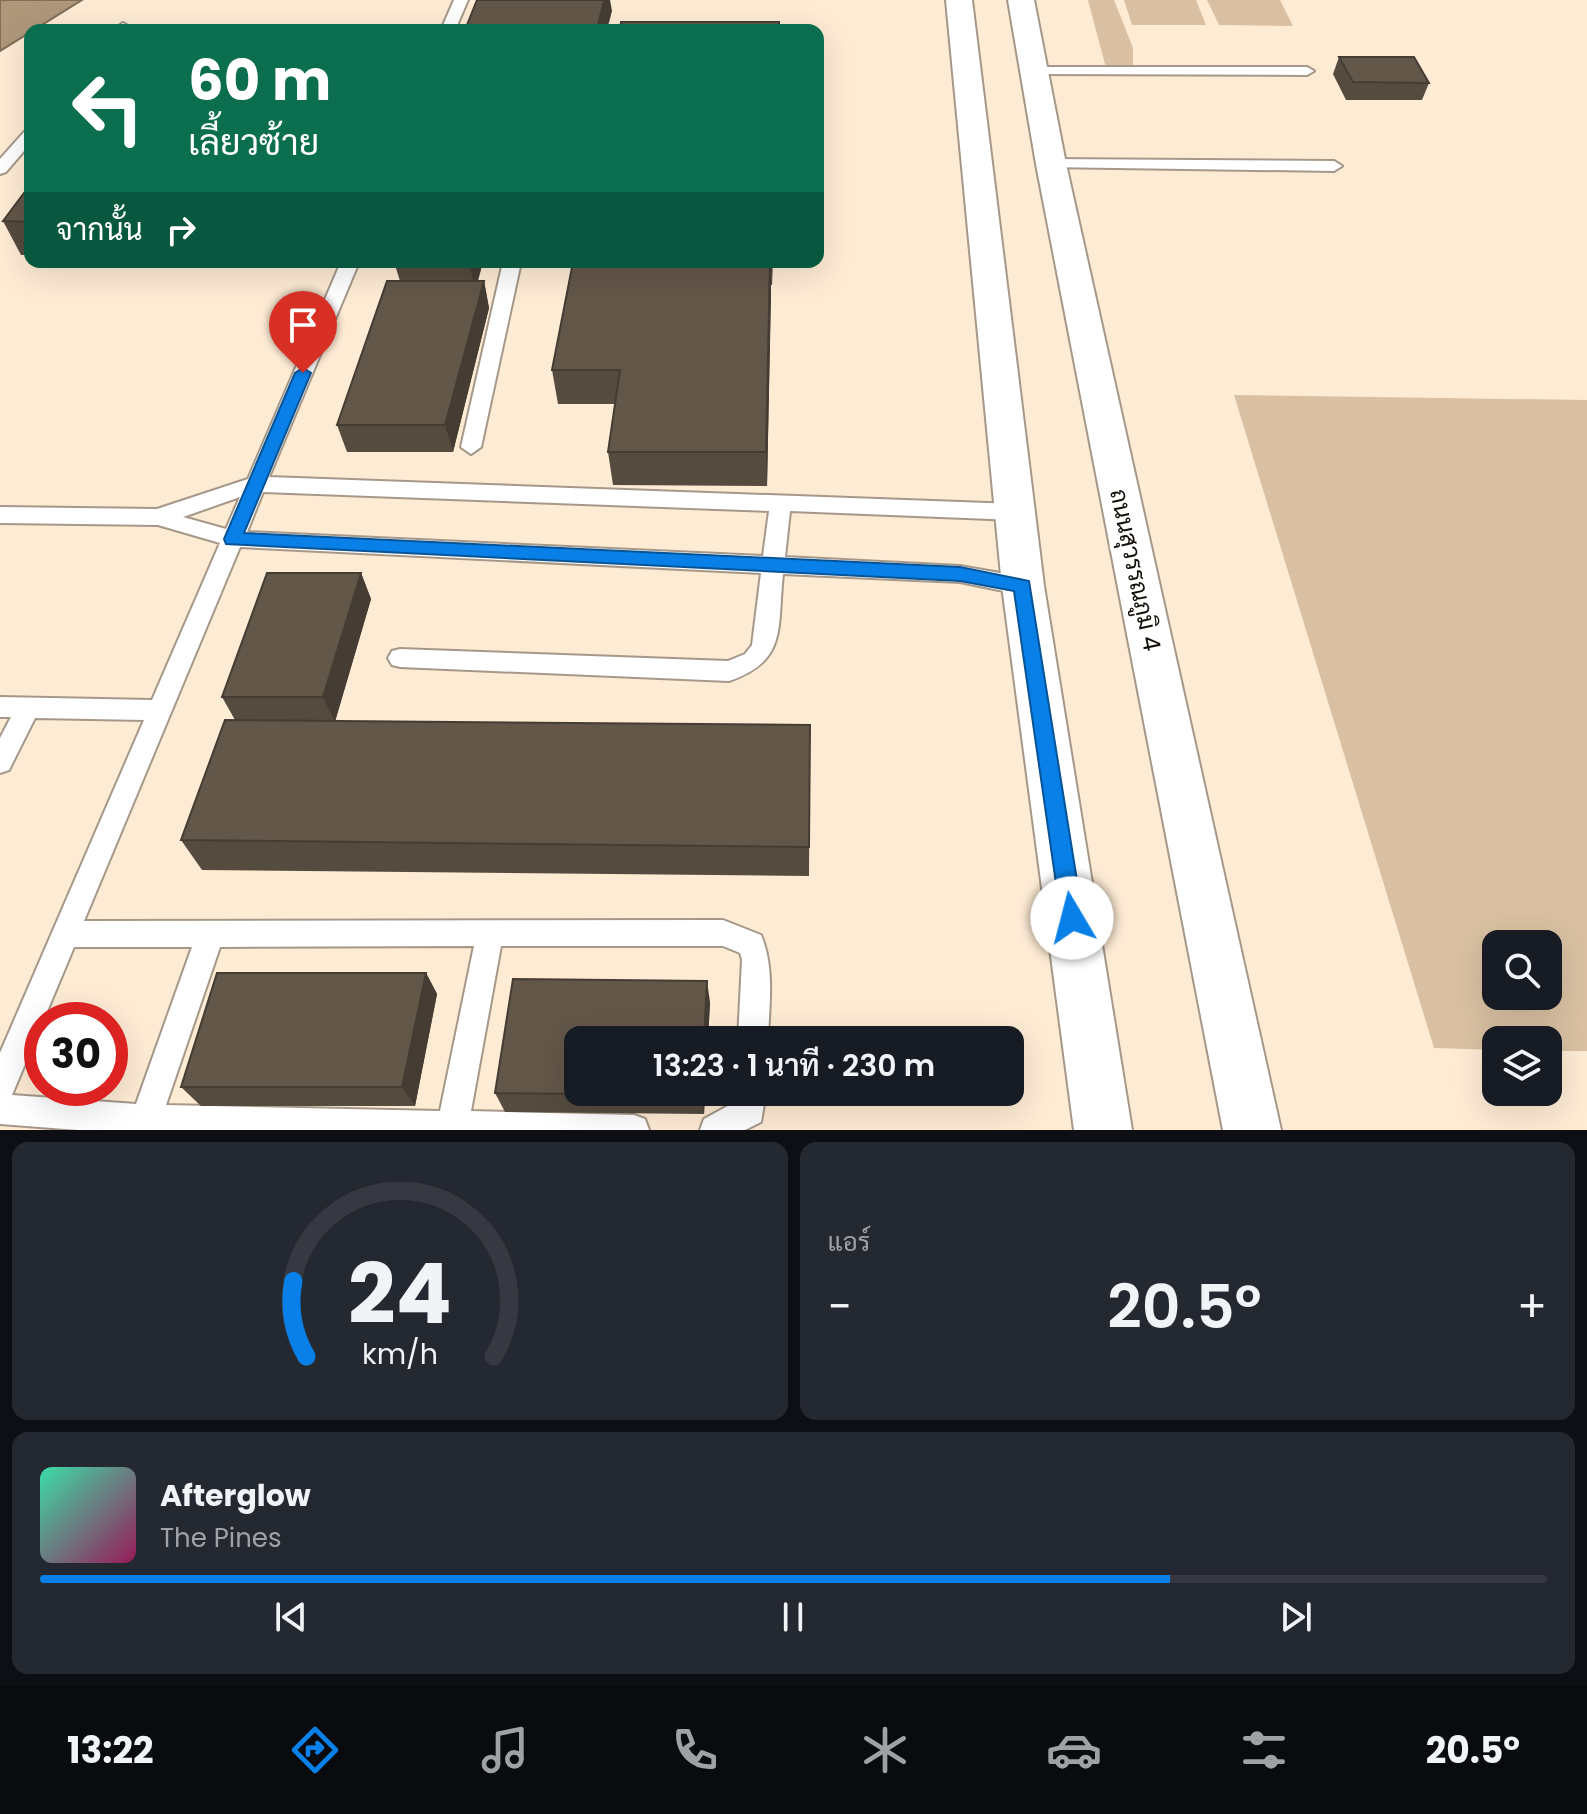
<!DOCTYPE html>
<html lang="th">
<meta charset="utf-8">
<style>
body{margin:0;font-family:Poppins,Sarabun,sans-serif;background:#242831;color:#f1f3f6;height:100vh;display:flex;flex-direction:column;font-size:30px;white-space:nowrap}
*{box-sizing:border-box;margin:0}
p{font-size:26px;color:#9ea1a6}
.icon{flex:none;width:44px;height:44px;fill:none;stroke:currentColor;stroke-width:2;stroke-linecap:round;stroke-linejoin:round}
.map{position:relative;height:1130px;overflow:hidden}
.details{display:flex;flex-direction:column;gap:12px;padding:12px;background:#0d0f14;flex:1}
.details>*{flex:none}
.guide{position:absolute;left:24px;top:24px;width:800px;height:244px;border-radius:16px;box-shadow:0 8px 32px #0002;background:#0b6e4f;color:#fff;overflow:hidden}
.tools{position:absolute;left:1482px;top:930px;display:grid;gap:16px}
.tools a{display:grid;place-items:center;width:80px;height:80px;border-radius:16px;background:#171b24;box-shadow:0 8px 32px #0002;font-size:40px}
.speed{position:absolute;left:24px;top:1002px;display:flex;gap:16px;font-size:40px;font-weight:700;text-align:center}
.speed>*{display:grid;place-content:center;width:104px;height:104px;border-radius:50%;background:#171b24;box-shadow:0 8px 32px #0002;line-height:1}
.speed .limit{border:12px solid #d22;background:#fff;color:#111}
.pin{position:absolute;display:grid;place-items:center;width:68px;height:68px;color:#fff;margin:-82px -34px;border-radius:50% 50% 50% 0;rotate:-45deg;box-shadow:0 0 8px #0007}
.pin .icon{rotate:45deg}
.me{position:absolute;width:88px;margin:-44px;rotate:352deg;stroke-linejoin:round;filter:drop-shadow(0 0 6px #0008)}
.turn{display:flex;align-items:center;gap:28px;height:168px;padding:0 32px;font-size:36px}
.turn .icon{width:104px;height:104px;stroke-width:2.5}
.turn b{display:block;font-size:56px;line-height:68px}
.then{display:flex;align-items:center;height:76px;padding:0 32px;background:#0003;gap:16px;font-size:30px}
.big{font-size:60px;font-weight:600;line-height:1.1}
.details .card{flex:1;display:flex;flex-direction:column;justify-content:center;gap:12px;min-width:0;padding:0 28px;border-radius:16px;background:#242831}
.details .dial{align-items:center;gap:0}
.dial svg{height:208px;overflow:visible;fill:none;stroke:#363941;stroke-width:7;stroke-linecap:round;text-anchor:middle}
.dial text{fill:#f1f3f6;stroke:none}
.song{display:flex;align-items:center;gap:24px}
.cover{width:96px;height:96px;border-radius:12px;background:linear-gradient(135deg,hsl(160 70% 55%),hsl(330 70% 35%))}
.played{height:8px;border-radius:4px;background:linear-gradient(90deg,#0980e7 75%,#363941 75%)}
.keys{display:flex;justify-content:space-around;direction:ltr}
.heat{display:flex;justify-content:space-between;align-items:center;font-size:44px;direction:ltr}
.details .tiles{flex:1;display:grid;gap:12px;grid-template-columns:1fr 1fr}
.card:last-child{grid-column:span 2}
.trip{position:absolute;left:564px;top:1026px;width:460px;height:80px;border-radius:16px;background:#171b24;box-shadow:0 8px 32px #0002;font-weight:600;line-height:80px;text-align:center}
.dock{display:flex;height:128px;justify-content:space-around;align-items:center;background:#090b0e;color:#9ea1a6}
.dock .icon{width:56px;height:56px}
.dock .active{color:#0980e7}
.dock b{font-size:36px;color:#f1f3f6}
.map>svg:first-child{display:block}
</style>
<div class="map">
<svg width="1587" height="1130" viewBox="0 0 1587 1130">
<rect width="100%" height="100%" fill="#fdf5eb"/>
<path fill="#feebd4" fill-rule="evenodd" d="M0,0h1587v1130h-1587zM30,30h788v232h-788zM1496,944h52v52h-52zM42,1020h68v68h-68zM578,1040h432v52h-432zM1496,1040h52v52h-52z"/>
<g fill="#d9c0a2" fill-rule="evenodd">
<path d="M1088,0h26l19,48v19l-27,1z"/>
<path d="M1124,0h72l10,25h-74z"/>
<path d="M1207,0h73l13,26 -74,-1z"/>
<path d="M1234,395l353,5v651h-39v-11h-52v10l-62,-2zM1496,944h52v52h-52z"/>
</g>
<path fill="#af977a" stroke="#806e58" stroke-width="2" d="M0,0h82l-82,51z"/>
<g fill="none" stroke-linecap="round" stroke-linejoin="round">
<g stroke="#a59889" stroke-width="4">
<g id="lane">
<path d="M454,0h14l-13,30h-14z"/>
<path d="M123,23l7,4 -2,3h-15z"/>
<path d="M1034,67h273l7,4 -7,4 -278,-1 -2,-3z"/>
<path d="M30,129v15l-24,28 -6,2v-15l25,-28z"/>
<path d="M1051,159l283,2 8,5 -8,5 -289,-4v-6z"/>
<path d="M341,262h18l-90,215 746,27 11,8 -11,8 -225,-9 -5,46 175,9 63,11 8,3 3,6 -3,6 -8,3 -63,-13 -177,-8c-6,54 5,87 -54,107l-329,-14 -8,-2 -4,-7 4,-7 8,-2 328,12 17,-7 7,-9 9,-72 -521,-26 -156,374 639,-1 38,15c14,33 8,70 7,105h-30l4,-80 -2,-7 -17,-7h-222l-30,165 163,4 11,4 4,11h-571l-78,-6v-71l144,-333 -109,-2 -26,52 -9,3v-35l11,-21h-11v-20l152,3 68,-157 -62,-18 -158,-2v-16l157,2 91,-30zM263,492l506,19 -6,45 -516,-24zM240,497l-14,32 -43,-12zM474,946l-34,165 -274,-6 54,-158zM74,947h118l-56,157 -124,-9z"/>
<path d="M503,262h18l-40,185 -10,7 -10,-7z"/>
<path d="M736,1092h30l-5,30 -16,8h-45l4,-11 31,-17z"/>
</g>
</g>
<g stroke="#a59889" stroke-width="4">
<g id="street">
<path d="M946,0h26l72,586 88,544h-58l-72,-544z"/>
<path d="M1008,0h26l32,164 215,966h-58l-187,-966z"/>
</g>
</g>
<use href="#lane" fill="#fff" fill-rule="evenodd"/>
<use href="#street" fill="#fff" fill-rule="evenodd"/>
</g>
<g fill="#554b3f">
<path d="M1339,57l90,26 -7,17h-76l-13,-26z"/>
<path d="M30,185v70h-9l-18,-34z"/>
<path d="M394,262h89l-5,19h6l5,27 -36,144h-106l-10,-27 63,-144z"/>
<path d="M573,262h200l-1,23h-1l-4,201 -154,-1 -5,-33 7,-48h-57l-6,-34z"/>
<path d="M361,573l10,26 -36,122 475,4 -1,151 -607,-6 -21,-30 54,-120 -13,-23z"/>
<path d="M426,973l11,21 -22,112h-214l-20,-19z"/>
<path d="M710,1002l-6,112 -199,-2 -10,-19z"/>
</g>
<g fill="#453d33">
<path d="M604,0h6l2,11 -5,19h-10z"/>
<path d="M469,262h14l-8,27z"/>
<path d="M770,262l1,34 -4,190 -1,-34z"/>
<path d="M484,281l5,27 -36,144 -8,-27z"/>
<path d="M361,573l10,26 -36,123 -12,-25z"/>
<path d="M426,973l11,21 -22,112 -13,-19z"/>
<path d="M707,981l3,21 -2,38h-4z"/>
<path d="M701,1092h4l-1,22 -3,-19z"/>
</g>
<g fill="#635749" stroke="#453d33" stroke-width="2">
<path d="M477,0h127l-7,30h-132z"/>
<path d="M621,22h158v8h-159z"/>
<path d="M1339,57h75l15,26 -76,-1z"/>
<path d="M30,185v37l-27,-1z"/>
<path d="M573,262h197l-4,190h-158l12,-82h-68z"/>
<path d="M387,281h97l-39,144h-108z"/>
<path d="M267,573h94l-38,124h-101z"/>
<path d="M225,720l585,5 -1,122 -628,-7z"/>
<path d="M217,973h209l-24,114h-221z"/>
<path d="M513,979l194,2 -3,59h-126v52h123v3l-206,-2z"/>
</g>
<path fill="#0980e7" stroke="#065396" stroke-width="2" d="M303,368l8,5 -67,160 716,34 69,14 54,337 -3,8 -8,3 -8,-3 -3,-8 -47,-327 -54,-10 -734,-37 -2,-5 71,-166z"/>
<g text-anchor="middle" stroke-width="8" stroke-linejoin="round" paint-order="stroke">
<g font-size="24" fill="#120e08" stroke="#fff">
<text transform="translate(1135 570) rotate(78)" y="8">ถนนสุวรรณภูมิ 4</text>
</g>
</g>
</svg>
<div class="tools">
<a><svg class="icon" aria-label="search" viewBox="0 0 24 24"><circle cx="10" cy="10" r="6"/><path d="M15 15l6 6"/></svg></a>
<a><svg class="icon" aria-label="layers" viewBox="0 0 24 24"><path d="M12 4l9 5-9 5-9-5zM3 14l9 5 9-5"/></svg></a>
</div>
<div class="speed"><div class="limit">30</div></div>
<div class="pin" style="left:303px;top:373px;background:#d93025"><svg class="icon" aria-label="arrive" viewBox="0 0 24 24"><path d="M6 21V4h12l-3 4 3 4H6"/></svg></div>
<svg class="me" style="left:1072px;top:918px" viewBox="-20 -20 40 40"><circle r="19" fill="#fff"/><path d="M0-13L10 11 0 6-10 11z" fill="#0980e7"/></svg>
<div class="trip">13:23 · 1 นาที · 230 m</div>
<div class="guide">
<div class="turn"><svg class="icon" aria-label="left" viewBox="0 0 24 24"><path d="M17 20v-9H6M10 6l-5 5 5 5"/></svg><div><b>60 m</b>เลี้ยวซ้าย</div></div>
<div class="then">จากนั้น<svg class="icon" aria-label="right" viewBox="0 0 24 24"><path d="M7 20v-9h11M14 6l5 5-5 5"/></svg></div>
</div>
</div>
<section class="details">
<div class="tiles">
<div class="card dial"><svg viewBox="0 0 100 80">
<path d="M14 69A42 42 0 1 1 86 69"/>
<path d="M14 69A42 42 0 0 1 9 40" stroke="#0980e7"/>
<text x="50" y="56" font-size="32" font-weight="700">24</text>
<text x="50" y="72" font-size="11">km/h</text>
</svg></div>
<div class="card"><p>แอร์</p>
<div class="heat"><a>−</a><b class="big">20.5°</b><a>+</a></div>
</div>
<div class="card">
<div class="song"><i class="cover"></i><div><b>Afterglow</b><p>The Pines</p></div></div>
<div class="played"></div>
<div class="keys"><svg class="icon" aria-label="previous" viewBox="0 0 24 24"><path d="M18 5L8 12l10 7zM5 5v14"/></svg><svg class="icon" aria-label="pause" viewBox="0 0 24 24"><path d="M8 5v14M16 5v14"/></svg><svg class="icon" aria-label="next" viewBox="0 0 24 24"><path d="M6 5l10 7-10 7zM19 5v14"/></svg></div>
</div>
</div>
</section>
<nav class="dock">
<b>13:22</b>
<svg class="icon active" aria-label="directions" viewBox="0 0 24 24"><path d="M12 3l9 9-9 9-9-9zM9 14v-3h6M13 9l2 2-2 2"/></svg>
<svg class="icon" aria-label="music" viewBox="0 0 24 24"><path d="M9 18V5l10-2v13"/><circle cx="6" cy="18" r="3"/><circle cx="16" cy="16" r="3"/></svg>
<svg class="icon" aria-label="phone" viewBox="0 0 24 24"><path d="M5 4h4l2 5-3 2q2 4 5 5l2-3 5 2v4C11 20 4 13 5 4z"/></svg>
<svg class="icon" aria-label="climate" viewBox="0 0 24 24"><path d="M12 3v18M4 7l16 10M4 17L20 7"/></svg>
<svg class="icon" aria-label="car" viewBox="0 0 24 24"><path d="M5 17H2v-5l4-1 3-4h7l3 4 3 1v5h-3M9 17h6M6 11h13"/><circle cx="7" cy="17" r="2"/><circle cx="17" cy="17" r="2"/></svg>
<svg class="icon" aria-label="filters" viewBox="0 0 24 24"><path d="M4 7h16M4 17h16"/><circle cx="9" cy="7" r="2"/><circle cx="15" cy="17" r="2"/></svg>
<b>20.5°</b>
</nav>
